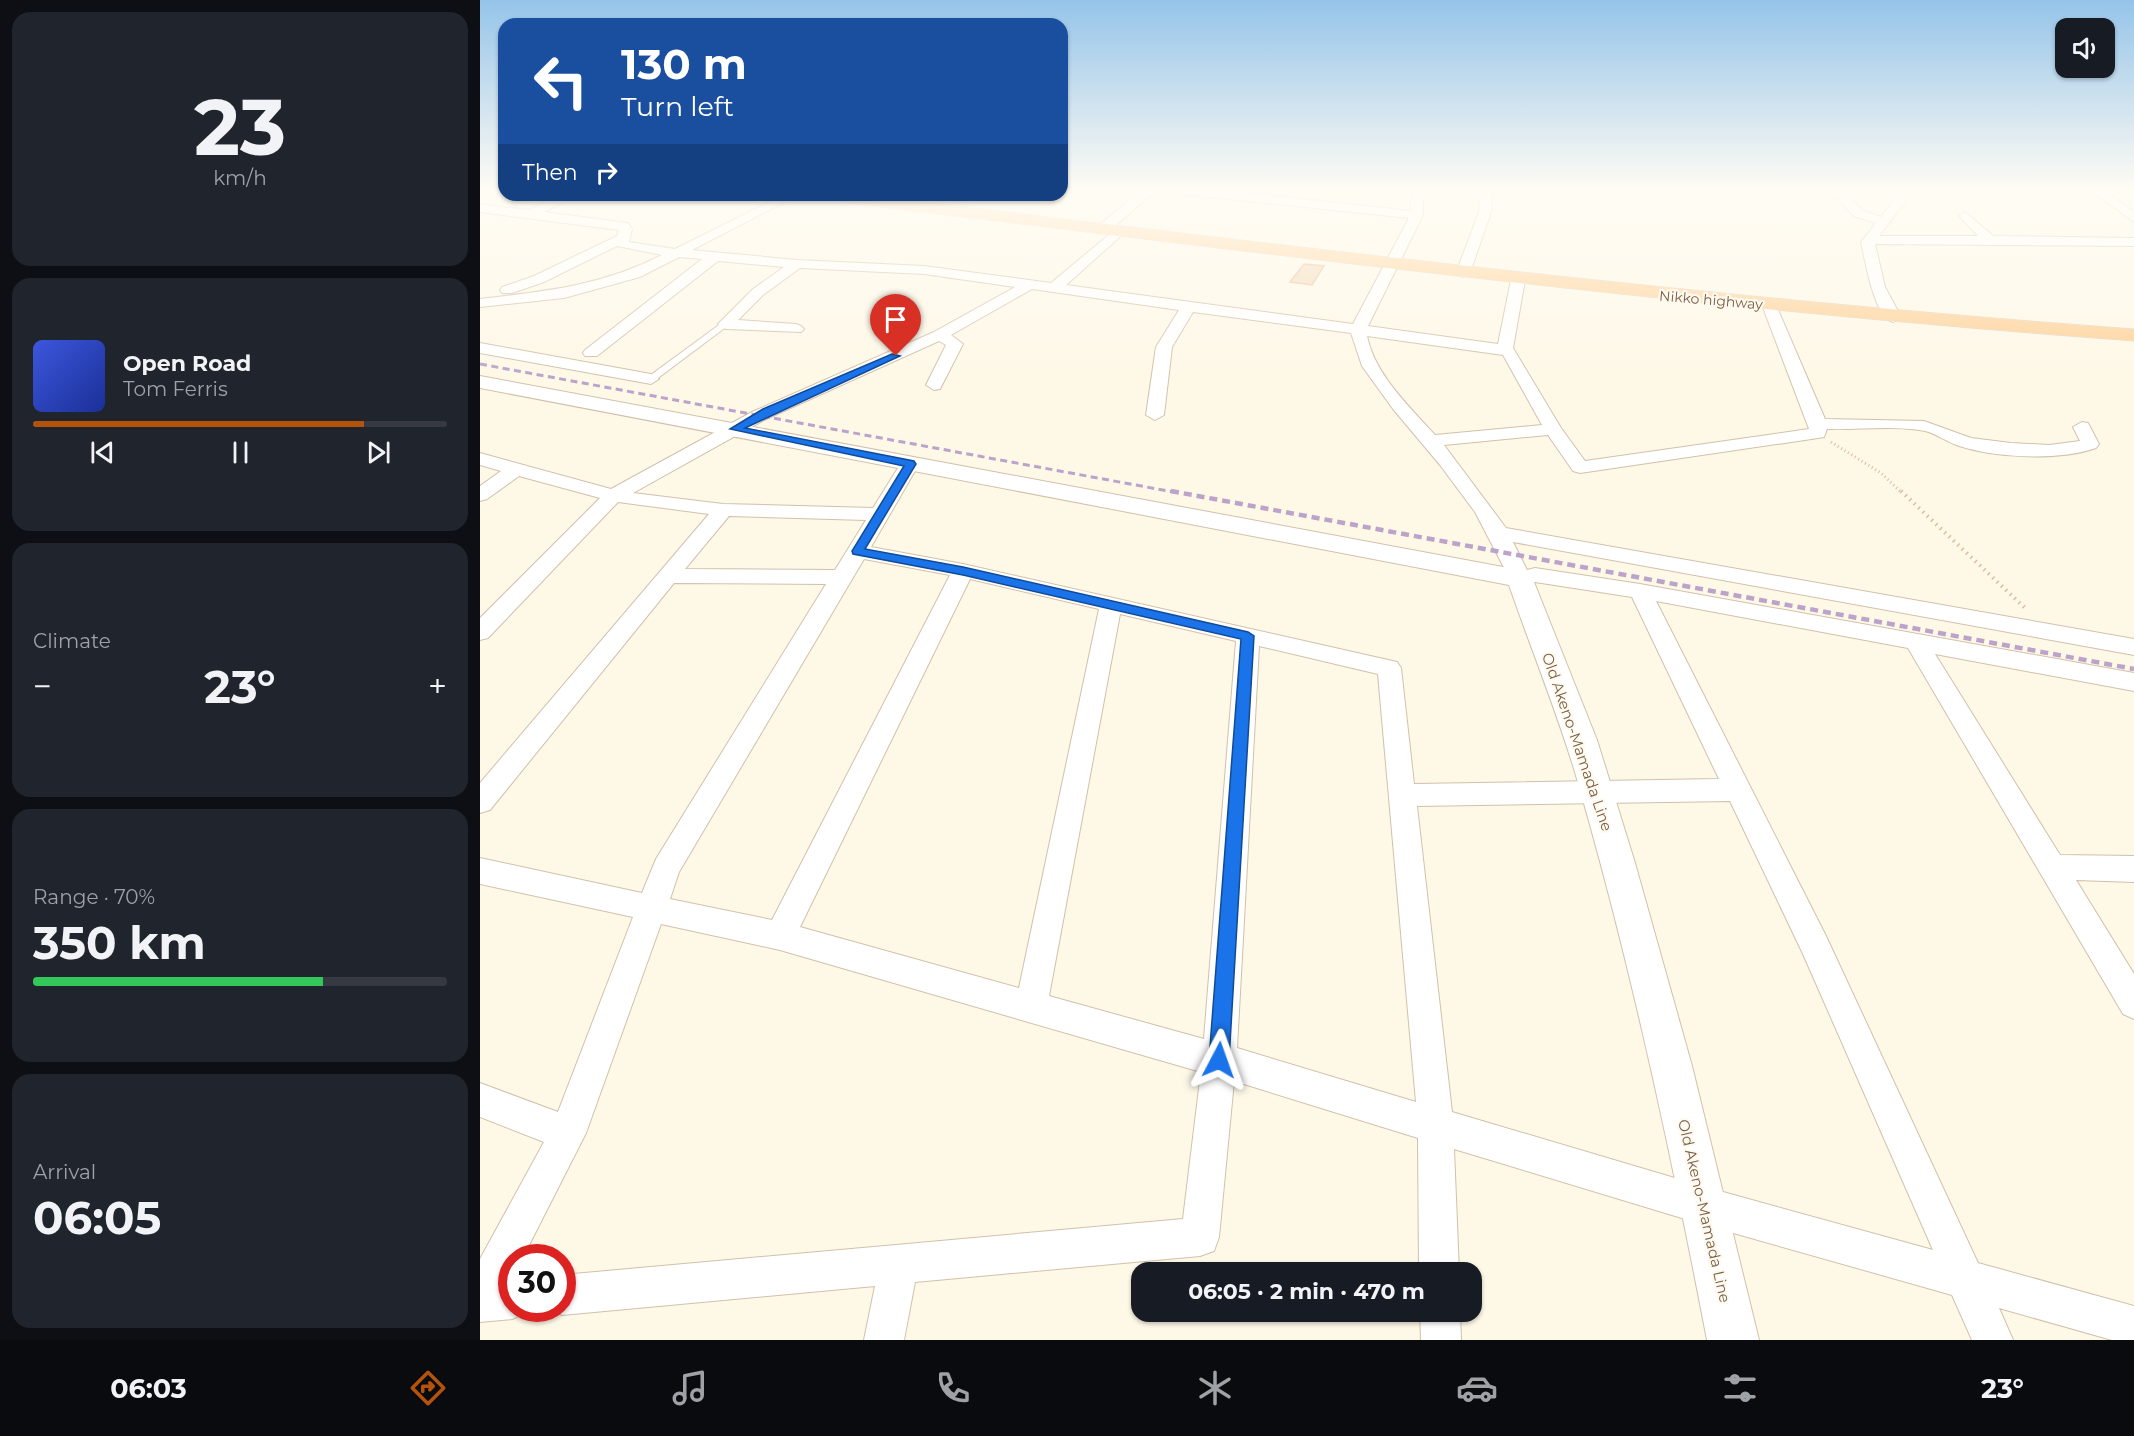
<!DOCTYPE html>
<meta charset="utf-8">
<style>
body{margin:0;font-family:Montserrat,sans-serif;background:#20242c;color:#f1f3f6;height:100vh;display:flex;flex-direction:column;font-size:22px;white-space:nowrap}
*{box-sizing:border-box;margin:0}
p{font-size:20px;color:#9ea1a6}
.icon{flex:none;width:33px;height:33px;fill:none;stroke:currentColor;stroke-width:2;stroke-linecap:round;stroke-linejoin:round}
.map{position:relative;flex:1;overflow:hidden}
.details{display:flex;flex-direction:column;gap:12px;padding:12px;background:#0d0f14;width:480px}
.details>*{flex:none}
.guide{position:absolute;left:18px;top:18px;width:570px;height:183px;border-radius:18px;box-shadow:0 2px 4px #0004;background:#1a4fa0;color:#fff;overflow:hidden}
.controls{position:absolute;left:1575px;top:18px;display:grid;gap:12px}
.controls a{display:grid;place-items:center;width:60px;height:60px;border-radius:12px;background:#171b24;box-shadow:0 2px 4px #0004;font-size:30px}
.speed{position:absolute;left:18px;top:1244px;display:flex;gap:12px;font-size:30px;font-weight:700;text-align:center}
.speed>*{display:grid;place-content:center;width:78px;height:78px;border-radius:50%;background:#171b24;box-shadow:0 2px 4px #0004;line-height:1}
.speed .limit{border:9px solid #d22;background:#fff;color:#111}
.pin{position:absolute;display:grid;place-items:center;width:51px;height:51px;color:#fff;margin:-62px -26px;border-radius:50% 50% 50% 0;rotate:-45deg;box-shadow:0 0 6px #0007}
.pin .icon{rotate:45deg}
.me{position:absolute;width:66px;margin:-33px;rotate:4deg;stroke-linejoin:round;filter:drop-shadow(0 0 4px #0008)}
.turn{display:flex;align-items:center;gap:21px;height:126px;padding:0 24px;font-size:27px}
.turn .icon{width:78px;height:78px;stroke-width:2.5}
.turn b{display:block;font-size:42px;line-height:51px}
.then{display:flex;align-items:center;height:57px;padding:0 24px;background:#0003;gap:12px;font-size:22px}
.big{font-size:45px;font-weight:700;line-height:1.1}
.details .tile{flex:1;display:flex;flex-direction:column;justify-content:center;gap:9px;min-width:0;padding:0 21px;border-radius:18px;background:#20242c}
.details .dial{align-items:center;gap:0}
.dial b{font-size:78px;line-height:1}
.song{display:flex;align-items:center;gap:18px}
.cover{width:72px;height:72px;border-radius:9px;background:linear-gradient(135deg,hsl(230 70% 55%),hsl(230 70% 35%))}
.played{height:6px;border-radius:3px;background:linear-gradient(90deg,#b45309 80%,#363941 80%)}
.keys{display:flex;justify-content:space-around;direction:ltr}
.heat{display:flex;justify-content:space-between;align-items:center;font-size:33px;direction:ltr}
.charge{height:9px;border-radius:4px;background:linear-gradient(90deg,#34c759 70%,#363941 0)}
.trip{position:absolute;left:651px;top:1262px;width:351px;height:60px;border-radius:18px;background:#171b24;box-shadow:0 2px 4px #0004;font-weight:700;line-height:60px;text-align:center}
.tab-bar{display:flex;height:96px;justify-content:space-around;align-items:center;background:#090b0e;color:#9ea1a6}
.tab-bar .icon{width:42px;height:42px}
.tab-bar .on{color:#b45309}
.tab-bar b{font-size:27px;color:#f1f3f6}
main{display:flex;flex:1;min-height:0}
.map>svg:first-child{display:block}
</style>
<main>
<section class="details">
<div class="tile dial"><b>23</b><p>km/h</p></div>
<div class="tile">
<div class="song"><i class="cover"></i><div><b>Open Road</b><p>Tom Ferris</p></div></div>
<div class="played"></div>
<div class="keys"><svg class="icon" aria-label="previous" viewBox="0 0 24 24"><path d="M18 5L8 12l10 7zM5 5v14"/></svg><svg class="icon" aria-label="pause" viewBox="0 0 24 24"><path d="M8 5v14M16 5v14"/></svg><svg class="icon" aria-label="next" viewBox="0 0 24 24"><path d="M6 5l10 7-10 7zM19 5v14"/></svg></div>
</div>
<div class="tile"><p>Climate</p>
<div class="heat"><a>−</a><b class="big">23°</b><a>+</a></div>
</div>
<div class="tile"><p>Range · 70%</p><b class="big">350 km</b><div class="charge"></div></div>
<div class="tile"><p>Arrival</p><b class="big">06:05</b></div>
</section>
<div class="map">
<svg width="1654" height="1340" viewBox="0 0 1654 1340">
<rect width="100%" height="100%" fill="#fef8e7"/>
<path fill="#f6dabc" stroke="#eac29b" stroke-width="1.5" d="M824,264l20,2 -12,19 -22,-3z"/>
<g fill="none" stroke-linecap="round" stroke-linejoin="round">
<g stroke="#d2c0ab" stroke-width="2">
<path id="service" d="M243,322l7,2 -76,57h-6v-4z"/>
</g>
<g stroke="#d2c0ab" stroke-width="2">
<g id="minor">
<path d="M662,190h14l-49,43h-10v-6z"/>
<path d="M697,190h42l192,21v-12l5,-9h12l-5,9v16l-55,111 130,18 13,-64 2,-3h10l2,3 -12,68 48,80 24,33 224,-32 -47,-124 7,-4 7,4 49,114 99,2 47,17 40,5 38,2 31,-4 -7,-14 9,-5 6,1 11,21 -3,4c-37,13 -100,10 -137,-2 -12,-4 -22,-12 -34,-15 -32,-6 -66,-1 -98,-2l-3,8 -6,1 -238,35 -7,-2 -25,-36 -104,10 62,83 628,111v16l-621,-113 14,28 8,-2 105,16 494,89v18l-199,-37 125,201 74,1v26l-58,-2 58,94v45l-11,-5 -215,-366 -252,-47 170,335 152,327 156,43v34h-22l-113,-32 14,32h-41l-20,-45 -247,-70 -251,-76 5,123h-40l-1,-134 -184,-57 -15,156 -5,14 -14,5 -285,26 -11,58h-40l11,-54 -313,29 -14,-7h14v-33l621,-56 18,-147 -421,-122 -119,-26 -75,209 -63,124h-11v51h16l-2,5 -14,6 -32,3v-63l64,-117 -64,-25v-34l78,29 75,-195 -153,-33v-26l162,35 14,-34 170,-275 -152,-1 -184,227 -10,3v-30l229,-269 -91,-12 -130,136 -8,2v-22l120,-120 -81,-22 -32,23 -7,2v-15l21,-15 -21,-6v-12l131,36 141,-77 182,-80 81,-45 -91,-13 -124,-6 -37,27 -25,25 58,4 5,2 3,3 -3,3 -75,-3 -5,-2 -3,-3 35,-35 31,-22 -66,-6 -121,95h-12l-2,-3 2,-3 117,-91 -23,-2 -39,20 -76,21 -84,9v-8c67,-8 121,-13 182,-44l-45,-9 -73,36 -32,11h-10l-2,-3 2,-3 32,-11 83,-40 2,-6 -139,-18v-8l48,6 33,-15h16l-33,17 84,11 4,6 -3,13 46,7 108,-54h15l-106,55 105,10 127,6 127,17 66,-55 5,1v6l-56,50 287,39 56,-106 -226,-24zM552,289l147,21 -23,37 -10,68 9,5 9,-5 8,-68 21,-35 158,21 11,33 31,43 47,56 35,47 37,71 8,2 15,-3 97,15 87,182 -305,5 -13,-116 -4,-6 -434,-98 -92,-17 48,-83 -2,-4h-14l-30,48 -150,-4 -90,-11 131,-73 175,-79 7,4 -20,40 8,5 6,-1 23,-45 -12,-9zM887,336l136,19 39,70 -107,10c-26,-29 -60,-60 -68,-99zM249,516l137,4 -31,50 -150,-1zM384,559l86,16 -178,345 -102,-21 9,-27zM490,579l129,30 -80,379 -219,-61zM640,614l116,27 -32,398 -155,-43zM779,646l119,28 38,428 -179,-54zM1250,801l73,153 130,296 -228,-63 -253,-75 -35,-306z"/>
<path d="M1001,190h12l-2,22 -21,61 -7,4 -7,-4 23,-61z"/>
<path d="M1349,190h13l20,20 19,7 21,-27h12l-35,46h99l-19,-20 6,-4 28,24 141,2v8l-259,-2 10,43 16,30 -8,5c-19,-5 -28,-62 -32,-80l15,-19 -22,-7z"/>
<path d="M1610,190h14l30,22v10z"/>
<path d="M0,343l171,31 8,5 -8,5 -171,-31z"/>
<path d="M940,1311h40l1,29h-40z"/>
</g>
</g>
<g stroke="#d2c0ab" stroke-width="2">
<path id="tertiary" d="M0,376l1050,196 67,168 38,123 57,203 67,274h-52c-37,-192 -78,-384 -133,-571 -19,-62 -44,-123 -65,-184l-1029,-197z"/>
</g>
<g stroke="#ddd6cf" stroke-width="1">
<path id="trunk" d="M336,195h50c422,51 844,103 1268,134v12c-438,-32 -874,-88 -1310,-141z"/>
</g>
<path stroke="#dbbd9f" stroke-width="3" stroke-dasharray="1 3" stroke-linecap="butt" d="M1351,442l50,31 21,20"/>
<path stroke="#dbbd9f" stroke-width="4" stroke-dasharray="1.5 4.5" stroke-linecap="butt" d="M1421,491l124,117"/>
<use href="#service" fill="#fff" fill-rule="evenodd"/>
<use href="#minor" fill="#fff" fill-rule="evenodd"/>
<use href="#tertiary" fill="#fff" fill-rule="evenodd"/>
<use href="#trunk" fill="#fed29b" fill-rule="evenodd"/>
<path stroke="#bca3ca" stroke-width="3" stroke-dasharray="7 4.5" stroke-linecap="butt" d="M0,364l699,129"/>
<path stroke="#bca3ca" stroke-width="4.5" stroke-dasharray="8 5" stroke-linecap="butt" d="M691,491l963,178"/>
</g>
<linearGradient id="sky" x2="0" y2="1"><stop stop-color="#95c4e9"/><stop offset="0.5" stop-color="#fffcf4"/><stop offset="1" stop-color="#fffcf4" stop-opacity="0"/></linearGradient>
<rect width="1654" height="378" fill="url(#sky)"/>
<path fill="#1a73e8" stroke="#114b97" stroke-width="1.5" d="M412,354l8,2 -155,72 169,33 2,3 -51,85 98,18 285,65 6,4 -25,424 -3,7 -7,3 -7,-3 -3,-7 32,-421 -278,-64 -110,-21 -1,-3 52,-85 -174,-37 33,-20z"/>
<g text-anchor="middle" stroke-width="4.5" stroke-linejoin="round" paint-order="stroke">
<g font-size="14" fill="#7b6048" stroke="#fffaef">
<text transform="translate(1231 300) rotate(5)" y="5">Nikko highway</text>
</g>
<g font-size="15" fill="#7b6048" stroke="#fffaef">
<text transform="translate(1097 742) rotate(71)" y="5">Old Akeno-Mamada Line</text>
<text transform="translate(1224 1211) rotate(77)" y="5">Old Akeno-Mamada Line</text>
</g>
</g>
</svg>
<div class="controls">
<a><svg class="icon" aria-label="sound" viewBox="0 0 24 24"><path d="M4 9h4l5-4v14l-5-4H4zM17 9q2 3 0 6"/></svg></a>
</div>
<div class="speed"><div class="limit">30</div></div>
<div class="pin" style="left:416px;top:356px;background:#d93025"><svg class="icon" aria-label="arrive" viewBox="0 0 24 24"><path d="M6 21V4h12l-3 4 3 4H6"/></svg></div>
<svg class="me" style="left:739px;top:1060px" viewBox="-20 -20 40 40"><path d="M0-17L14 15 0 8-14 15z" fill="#1a73e8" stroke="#fff" stroke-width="4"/></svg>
<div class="trip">06:05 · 2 min · 470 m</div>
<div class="guide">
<div class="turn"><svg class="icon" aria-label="left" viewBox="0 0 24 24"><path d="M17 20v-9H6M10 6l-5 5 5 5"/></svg><div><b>130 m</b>Turn left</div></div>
<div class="then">Then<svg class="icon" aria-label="right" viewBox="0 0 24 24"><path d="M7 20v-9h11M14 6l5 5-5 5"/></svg></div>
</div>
</div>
</main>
<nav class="tab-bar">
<b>06:03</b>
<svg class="icon on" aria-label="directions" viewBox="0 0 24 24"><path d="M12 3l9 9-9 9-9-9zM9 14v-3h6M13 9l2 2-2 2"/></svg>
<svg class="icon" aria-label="music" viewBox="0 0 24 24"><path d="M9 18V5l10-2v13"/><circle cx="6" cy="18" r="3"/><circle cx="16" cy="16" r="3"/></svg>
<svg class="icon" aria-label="phone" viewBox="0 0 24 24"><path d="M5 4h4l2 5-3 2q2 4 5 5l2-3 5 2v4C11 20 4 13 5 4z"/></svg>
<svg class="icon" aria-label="climate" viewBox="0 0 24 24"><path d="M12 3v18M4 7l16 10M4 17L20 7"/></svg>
<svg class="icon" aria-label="car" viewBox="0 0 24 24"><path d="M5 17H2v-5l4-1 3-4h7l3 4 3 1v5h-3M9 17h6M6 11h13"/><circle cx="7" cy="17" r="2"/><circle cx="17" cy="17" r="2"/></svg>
<svg class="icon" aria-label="filters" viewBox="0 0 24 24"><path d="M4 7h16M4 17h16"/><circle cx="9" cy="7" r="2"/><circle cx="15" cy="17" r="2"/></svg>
<b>23°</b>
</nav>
